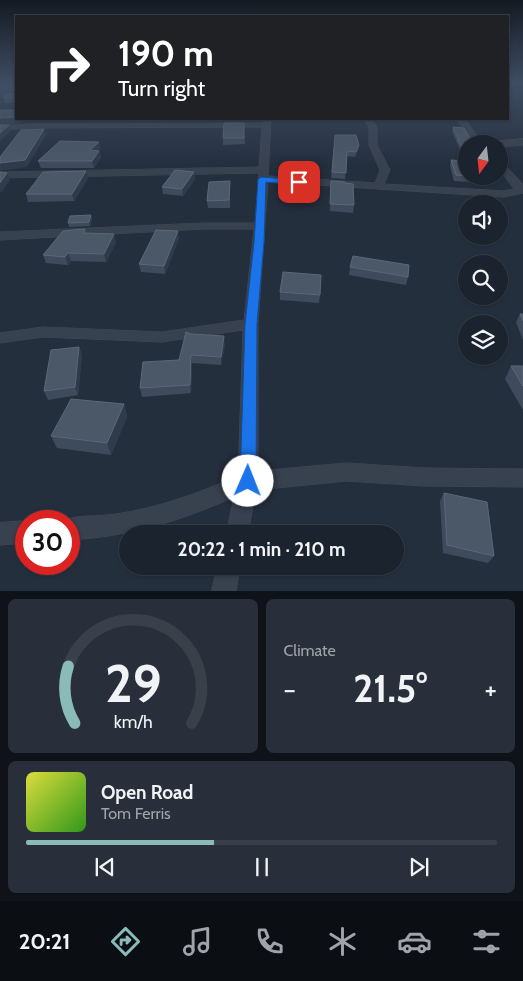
<!DOCTYPE html>
<meta charset="utf-8">
<style>
body{margin:0;font-family:Cabin,sans-serif;background:#282f3a;color:#f1f3f6;height:100vh;display:flex;flex-direction:column;font-size:19px;white-space:nowrap}
*{box-sizing:border-box;margin:0}
p{font-size:16px;color:#a0a4aa}
.icon{flex:none;width:28px;height:28px;fill:none;stroke:currentColor;stroke-width:2;stroke-linecap:round;stroke-linejoin:round}
.map{position:relative;height:591px;overflow:hidden}
.drawer{display:flex;flex-direction:column;gap:8px;padding:8px;background:#0f1319;flex:1}
.drawer>*{flex:none}
.guide{position:absolute;left:15px;top:15px;width:494px;height:105px;border-radius:0px;box-shadow:0 1px 4px #0004,0 0 0 1px #39404a;background:#202124;color:#fff;overflow:hidden}
.needle{width:32px;rotate:195deg}
.buttons{position:absolute;left:458px;top:135px;display:grid;gap:10px}
.buttons a{display:grid;place-items:center;width:50px;height:50px;border-radius:50%;background:#1b232e;box-shadow:0 1px 4px #0004,0 0 0 1px #39404a;font-size:25px}
.speed{position:absolute;left:15px;top:510px;display:flex;gap:10px;font-size:25px;font-weight:700;text-align:center}
.speed>*{display:grid;place-content:center;width:65px;height:65px;border-radius:50%;background:#1b232e;box-shadow:0 1px 4px #0004,0 0 0 1px #39404a;line-height:1}
.speed .limit{border:8px solid #d22;background:#fff;color:#111}
.pin{position:absolute;display:grid;place-items:center;width:42px;height:42px;color:#fff;margin:-21px;border-radius:10px;box-shadow:0 2px 8px #0006}
.me{position:absolute;width:55px;margin:-28px;rotate:1deg;stroke-linejoin:round;filter:drop-shadow(0 0 4px #0008)}
.turn{display:flex;align-items:center;gap:18px;height:105px;padding:0 20px;font-size:22px}
.turn .icon{width:65px;height:65px;stroke-width:2.5}
.turn b{display:block;font-size:35px;line-height:42px}
.big{font-size:38px;font-weight:700;line-height:1.1}
.drawer .widget{flex:1;display:flex;flex-direction:column;justify-content:center;gap:8px;min-width:0;padding:0 18px;border-radius:8px;background:#282f3a}
.drawer .dial{align-items:center;gap:0}
.dial svg{height:130px;overflow:visible;fill:none;stroke:#39404a;stroke-width:7;stroke-linecap:round;text-anchor:middle}
.dial text{fill:#f1f3f6;stroke:none}
.song{display:flex;align-items:center;gap:15px}
.cover{width:60px;height:60px;border-radius:8px;background:linear-gradient(135deg,hsl(60 70% 55%),hsl(110 70% 35%))}
.played{height:5px;border-radius:2px;background:linear-gradient(90deg,#8bbbb9 40%,#39404a 40%)}
.keys{display:flex;justify-content:space-around;direction:ltr}
.heat{display:flex;justify-content:space-between;align-items:center;font-size:28px;direction:ltr}
.drawer .tiles{flex:1;display:grid;gap:8px;grid-template-columns:1fr 1fr}
.widget:last-child{grid-column:span 2}
.trip{position:absolute;left:119px;top:525px;width:285px;height:50px;border-radius:25px;background:#1b232e;box-shadow:0 1px 4px #0004,0 0 0 1px #39404a;font-weight:700;line-height:50px;text-align:center}
.menu{display:flex;height:80px;justify-content:space-around;align-items:center;background:#0b0e12;color:#a0a4aa}
.menu .icon{width:35px;height:35px}
.menu .on{color:#8bbbb9}
.menu b{font-size:22px;color:#f1f3f6}
.map>svg:first-child{display:block}
</style>
<div class="map">
<svg width="523" height="591" viewBox="0 0 523 591">
<rect width="100%" height="100%" fill="#242f3e"/>
<g fill="none" stroke-linecap="round" stroke-linejoin="round">
<g stroke="#414a57" stroke-width="1">
<g id="minor">
<rect x="0" y="93" width="16" height="4"/>
<path d="M263,119h8l-3,57 107,7 5,-13 -11,-25v-18l-6,-8h8l6,8v18l13,25 -6,14 120,7 10,-2 -15,-20v-8l3,1 21,22v9l-19,4 -236,-15 -10,142v147l88,-8 79,5 98,1v18l-98,-1 -79,-5 -90,9 -8,44h-22l8,-37c-53,24 -107,40 -165,43v-19h-7c16,-7 36,-4 54,-7 42,-6 83,-21 122,-38l5,-146 -81,12 -119,-5 -43,6v-10l43,-6 119,5 82,-12 10,-91h-51l-203,11v-8l203,-9h52l4,-50 -259,5v-6l259,-5 3,-40 -232,1 -30,2v-4l30,-2 233,-1z"/>
<path d="M457,119h8l18,25h-9z"/>
<path d="M523,139v6l-24,2v-3h-4l4,-3z"/>
<path d="M26,521v22l-26,2v-22z"/>
<path d="M218,566h22l-4,25h-24z"/>
</g>
</g>
<use href="#minor" fill="#38414e" fill-rule="evenodd"/>
</g>
<g fill="#3f4b5c">
<path d="M0,83h16v20h-11l-2,-5 13,-5v-2l-16,1z"/>
<rect x="226" y="119" width="18" height="2"/>
<path d="M244,123l1,21 -22,1v-7z"/>
<path d="M453,127l13,17v13h-3l-11,-26z"/>
<path d="M335,135l24,10 -1,5 -3,7 -9,-1 -1,23 -14,-1z"/>
<path d="M99,142l1,7 -2,2h1l2,7 -7,10h-53l-3,-7z"/>
<path d="M451,160l20,16 -1,6 -16,-1 -4,-15z"/>
<path d="M86,171l2,7 -14,23 -46,1 -2,-8z"/>
<path d="M195,179l-12,17 -20,-2 -1,-7z"/>
<path d="M230,181v27h-22l-1,-7z"/>
<path d="M331,181l14,2 9,22 -1,8 -23,-2z"/>
<path d="M91,215l1,4 -2,7 -21,1 -1,-4z"/>
<path d="M86,233l30,9 -10,20 -35,-1 -3,4 -22,-2 -3,-8z"/>
<path d="M179,238l-14,36 -24,-2 -2,-8z"/>
<path d="M350,267l58,10 -2,8 -57,-10z"/>
<path d="M280,292l40,3 -1,8 -39,-3z"/>
<path d="M520,314h3v26l-7,-18z"/>
<path d="M191,334l34,11 -4,20 -29,-2 -1,30 -49,4 -2,-9 39,-28z"/>
<path d="M79,347l3,8 -4,40 -30,5 -4,-9z"/>
<path d="M511,366h12v44l-18,-31z"/>
<path d="M124,404l3,13 -16,38 -54,-7 -6,-12z"/>
<path d="M444,493l50,63 -6,7 -45,-10 -3,-52z"/>
</g>
<g fill="#2f3b4b">
<path d="M16,117v2h9l-4,4 -21,2v-7z"/>
<path d="M9,125l2,6 -11,10v-8z"/>
<path d="M44,129l2,6 -19,32 -27,4v-8z"/>
<path d="M99,142l1,7 -8,8 -2,-7z"/>
<path d="M359,145l-1,5 -3,7 1,-5z"/>
<path d="M99,151l2,7 -7,10 -2,-7z"/>
<path d="M86,171l2,7 -14,23 -2,-7z"/>
<path d="M194,172l1,7 -12,17 -1,-7z"/>
<path d="M7,173l3,7 -9,13 -1,-3v-7z"/>
<path d="M91,215l1,4 -2,7 -1,-4z"/>
<path d="M178,231l1,7 -14,36 -1,-8z"/>
<path d="M114,234l2,8 -10,20 -2,-8z"/>
<path d="M68,253l3,8 -3,4 -3,-8z"/>
<path d="M224,336l1,9 -4,20v-8z"/>
<path d="M79,347l3,8 -4,40 -3,-8z"/>
<path d="M191,355l1,8 -1,30 -1,-8z"/>
<path d="M124,404l3,13 -16,38 -4,-12z"/>
</g>
<g fill="#4b5868" stroke="#5c6777">
<path d="M0,83h16v5l-2,-2 -14,1z"/>
<path d="M16,89v9h-13l4,-4 9,-1z"/>
<path d="M0,110h16v7l-16,1z"/>
<path d="M224,123h20v15h-21z"/>
<path d="M0,125h9l-9,8z"/>
<path d="M453,127l11,1 9,16h-7v10l-2,-1z"/>
<path d="M44,129l-19,31 -25,3v-6l21,-27z"/>
<path d="M335,135h21l3,10 -3,7 -9,-1 -1,22 -14,-1z"/>
<path d="M60,141l39,1 -9,8 9,1 -7,10h-54z"/>
<path d="M451,160l15,1v15l-10,-1z"/>
<path d="M175,170l19,2 -12,17 -20,-2z"/>
<path d="M86,171l-14,23h-46l17,-22z"/>
<path d="M0,172l7,1 -7,10z"/>
<path d="M230,181l-1,19 -22,1 2,-19z"/>
<path d="M331,181l14,1v1l8,1 1,21 -24,-1z"/>
<path d="M91,215l-2,7 -21,1 2,-7z"/>
<path d="M85,229l-1,4 30,1 -10,20 -36,-1 -3,4 -22,-2 20,-24z"/>
<path d="M156,230l22,1 -14,35 -25,-2z"/>
<path d="M353,256l56,9 -1,12 -58,-10z"/>
<path d="M283,272l38,3 -1,20 -40,-3z"/>
<path d="M520,314h3v7z"/>
<path d="M186,332l5,2 33,2 -3,21 -30,-2 -1,30 -50,3 3,-26 36,-2z"/>
<path d="M79,347l-4,40 -31,4 7,-41z"/>
<path d="M511,366h12v20z"/>
<path d="M71,399l53,5 -17,39 -56,-7z"/>
<path d="M444,493l43,9 7,54 -47,-11z"/>
</g>
<linearGradient id="sky" x2="0" y2="1"><stop stop-color="#141a22"/><stop offset="0.5" stop-color="#3f4d63"/><stop offset="1" stop-color="#3f4d63" stop-opacity="0"/></linearGradient>
<rect width="523" height="165" fill="url(#sky)"/>
<path fill="#1a73e8" stroke="#114b97" d="M262,177l37,3 4,2 -4,3 -33,-3 -2,60 -7,82 -1,157 -2,5 -6,3 -6,-3 -2,-5 5,-157 9,-82 4,-63z"/>
</svg>
<div class="buttons">
<a><svg class="needle" viewBox="-14 -14 28 28"><path d="M0-13l5 13h-10z" fill="#e53935"/><path d="M0 13l5-13h-10z" fill="#a0a4aa"/></svg></a>
<a><svg class="icon" aria-label="sound" viewBox="0 0 24 24"><path d="M4 9h4l5-4v14l-5-4H4zM17 9q2 3 0 6"/></svg></a>
<a><svg class="icon" aria-label="search" viewBox="0 0 24 24"><circle cx="10" cy="10" r="6"/><path d="M15 15l6 6"/></svg></a>
<a><svg class="icon" aria-label="layers" viewBox="0 0 24 24"><path d="M12 4l9 5-9 5-9-5zM3 14l9 5 9-5"/></svg></a>
</div>
<div class="speed"><div class="limit">30</div></div>
<div class="pin" style="left:299px;top:182px;background:#d93025"><svg class="icon" aria-label="arrive" viewBox="0 0 24 24"><path d="M6 21V4h12l-3 4 3 4H6"/></svg></div>
<svg class="me" style="left:248px;top:481px" viewBox="-20 -20 40 40"><circle r="19" fill="#fff"/><path d="M0-13L10 11 0 6-10 11z" fill="#1a73e8"/></svg>
<div class="trip">20:22 · 1 min · 210 m</div>
<div class="guide">
<div class="turn"><svg class="icon" aria-label="right" viewBox="0 0 24 24"><path d="M7 20v-9h11M14 6l5 5-5 5"/></svg><div><b>190 m</b>Turn right</div></div>
</div>
</div>
<section class="drawer">
<div class="tiles">
<div class="widget dial"><svg viewBox="0 0 100 80">
<path d="M14 69A42 42 0 1 1 86 69"/>
<path d="M14 69A42 42 0 0 1 10 34" stroke="#8bbbb9"/>
<text x="50" y="56" font-size="32" font-weight="700">29</text>
<text x="50" y="72" font-size="11">km/h</text>
</svg></div>
<div class="widget"><p>Climate</p>
<div class="heat"><a>−</a><b class="big">21.5°</b><a>+</a></div>
</div>
<div class="widget">
<div class="song"><i class="cover"></i><div><b>Open Road</b><p>Tom Ferris</p></div></div>
<div class="played"></div>
<div class="keys"><svg class="icon" aria-label="previous" viewBox="0 0 24 24"><path d="M18 5L8 12l10 7zM5 5v14"/></svg><svg class="icon" aria-label="pause" viewBox="0 0 24 24"><path d="M8 5v14M16 5v14"/></svg><svg class="icon" aria-label="next" viewBox="0 0 24 24"><path d="M6 5l10 7-10 7zM19 5v14"/></svg></div>
</div>
</div>
</section>
<nav class="menu">
<b>20:21</b>
<svg class="icon on" aria-label="directions" viewBox="0 0 24 24"><path d="M12 3l9 9-9 9-9-9zM9 14v-3h6M13 9l2 2-2 2"/></svg>
<svg class="icon" aria-label="music" viewBox="0 0 24 24"><path d="M9 18V5l10-2v13"/><circle cx="6" cy="18" r="3"/><circle cx="16" cy="16" r="3"/></svg>
<svg class="icon" aria-label="phone" viewBox="0 0 24 24"><path d="M5 4h4l2 5-3 2q2 4 5 5l2-3 5 2v4C11 20 4 13 5 4z"/></svg>
<svg class="icon" aria-label="climate" viewBox="0 0 24 24"><path d="M12 3v18M4 7l16 10M4 17L20 7"/></svg>
<svg class="icon" aria-label="car" viewBox="0 0 24 24"><path d="M5 17H2v-5l4-1 3-4h7l3 4 3 1v5h-3M9 17h6M6 11h13"/><circle cx="7" cy="17" r="2"/><circle cx="17" cy="17" r="2"/></svg>
<svg class="icon" aria-label="filters" viewBox="0 0 24 24"><path d="M4 7h16M4 17h16"/><circle cx="9" cy="7" r="2"/><circle cx="15" cy="17" r="2"/></svg>
</nav>
